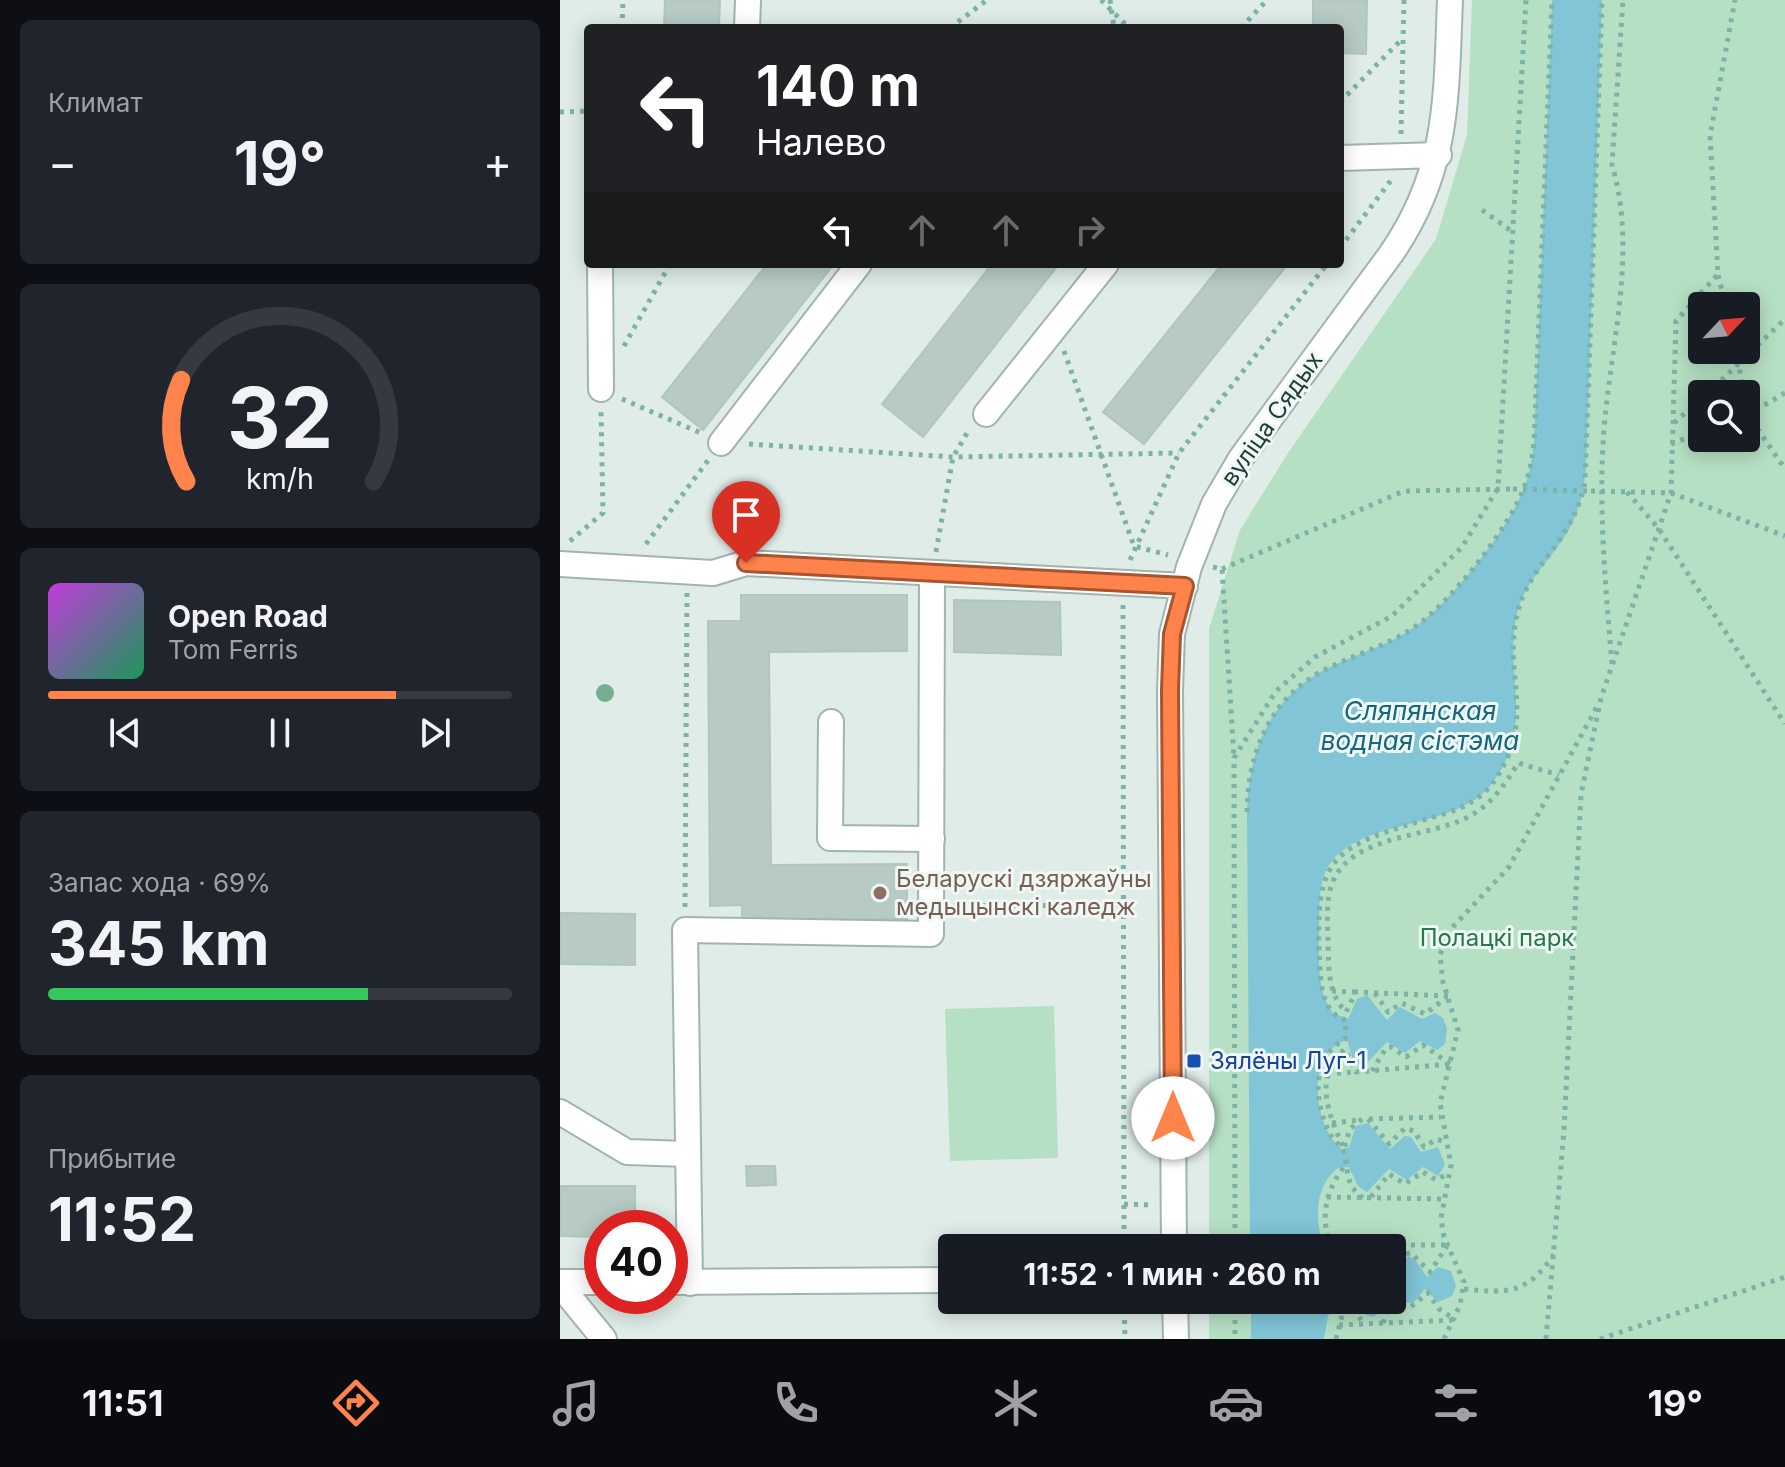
<!DOCTYPE html>
<html lang="ru">
<meta charset="utf-8">
<style>
body{margin:0;font-family:Inter,sans-serif;background:#20242c;color:#f1f3f6;height:100vh;display:flex;flex-direction:column;font-size:30px;white-space:nowrap}
*{box-sizing:border-box;margin:0}
p{font-size:26px;color:#9ea1a6}
.icon{flex:none;width:44px;height:44px;fill:none;stroke:currentColor;stroke-width:2;stroke-linecap:round;stroke-linejoin:round}
.map{position:relative;flex:1;overflow:hidden}
.side{display:flex;flex-direction:column;gap:20px;padding:20px;background:#0d0f14;width:560px}
.side>*{flex:none}
.hud{position:absolute;left:24px;top:24px;width:760px;height:244px;border-radius:8px;box-shadow:0 4px 20px #0003;background:#202124;color:#fff;overflow:hidden}
.needle{width:52px;rotate:64deg}
.fabs{position:absolute;left:1128px;top:292px;display:grid;gap:16px}
.fabs a{display:grid;place-items:center;width:72px;height:72px;border-radius:8px;background:#171b24;box-shadow:0 4px 20px #0003;font-size:40px}
.speed{position:absolute;left:24px;top:1210px;display:flex;gap:16px;font-size:40px;font-weight:700;text-align:center}
.speed>*{display:grid;place-content:center;width:104px;height:104px;border-radius:50%;background:#171b24;box-shadow:0 4px 20px #0003;line-height:1}
.speed .limit{border:12px solid #d22;background:#fff;color:#111}
.pin{position:absolute;display:grid;place-items:center;width:68px;height:68px;color:#fff;margin:-82px -34px;border-radius:50% 50% 50% 0;rotate:-45deg;box-shadow:0 0 8px #0007}
.pin .icon{rotate:45deg}
.me{position:absolute;width:88px;margin:-44px;rotate:0deg;stroke-linejoin:round;filter:drop-shadow(0 0 6px #0008)}
.turn{display:flex;align-items:center;gap:28px;height:168px;padding:0 40px;font-size:36px}
.turn .icon{width:104px;height:104px;stroke-width:2.5}
.turn b{display:block;font-size:56px;line-height:68px}
.lanes{display:flex;align-items:center;height:76px;padding:0 40px;background:#0003;justify-content:center;gap:40px;direction:ltr}
.lanes .off{opacity:.35}
.big{font-size:60px;font-weight:700;line-height:1.1}
.side .tile{flex:1;display:flex;flex-direction:column;justify-content:center;gap:12px;min-width:0;padding:0 28px;border-radius:12px;background:#20242c}
.side .dial{align-items:center;gap:0}
.dial svg{height:208px;overflow:visible;fill:none;stroke:#363941;stroke-width:7;stroke-linecap:round;text-anchor:middle}
.dial text{fill:#f1f3f6;stroke:none}
.song{display:flex;align-items:center;gap:24px}
.cover{width:96px;height:96px;border-radius:12px;background:linear-gradient(135deg,hsl(290 70% 55%),hsl(150 70% 35%))}
.played{height:8px;border-radius:4px;background:linear-gradient(90deg,#ff834b 75%,#363941 75%)}
.keys{display:flex;justify-content:space-around;direction:ltr}
.heat{display:flex;justify-content:space-between;align-items:center;font-size:44px;direction:ltr}
.charge{height:12px;border-radius:6px;background:linear-gradient(90deg,#34c759 69%,#363941 0)}
.trip{position:absolute;left:378px;top:1234px;width:468px;height:80px;border-radius:8px;background:#171b24;box-shadow:0 4px 20px #0003;font-weight:700;line-height:80px;text-align:center}
.tabs{display:flex;height:128px;justify-content:space-around;align-items:center;background:#090b0e;color:#9ea1a6}
.tabs .icon{width:56px;height:56px}
.tabs .current{color:#ff834b}
.tabs b{font-size:36px;color:#f1f3f6}
main{display:flex;flex:1;min-height:0}
.map>svg:first-child{display:block}
</style>
<main>
<section class="side">
<div class="tile"><p>Климат</p>
<div class="heat"><a>−</a><b class="big">19°</b><a>+</a></div>
</div>
<div class="tile dial"><svg viewBox="0 0 100 80">
<path d="M14 69A42 42 0 1 1 86 69"/>
<path d="M14 69A42 42 0 0 1 12 30" stroke="#ff834b"/>
<text x="50" y="56" font-size="32" font-weight="700">32</text>
<text x="50" y="72" font-size="11">km/h</text>
</svg></div>
<div class="tile">
<div class="song"><i class="cover"></i><div><b>Open Road</b><p>Tom Ferris</p></div></div>
<div class="played"></div>
<div class="keys"><svg class="icon" aria-label="previous" viewBox="0 0 24 24"><path d="M18 5L8 12l10 7zM5 5v14"/></svg><svg class="icon" aria-label="pause" viewBox="0 0 24 24"><path d="M8 5v14M16 5v14"/></svg><svg class="icon" aria-label="next" viewBox="0 0 24 24"><path d="M6 5l10 7-10 7zM19 5v14"/></svg></div>
</div>
<div class="tile"><p>Запас хода · 69%</p><b class="big">345 km</b><div class="charge"></div></div>
<div class="tile"><p>Прибытие</p><b class="big">11:52</b></div>
</section>
<div class="map">
<svg width="1225" height="1339" viewBox="0 0 1225 1339">
<rect width="100%" height="100%" fill="#dfece7"/>
<g fill="#b6e0c4" fill-rule="evenodd">
<path d="M912,0h313v1339h-576v-39h183v-52h-183v-619l31,-99 48,-77 148,-214 31,-104zM1142,306h44v44h-44zM1142,394h44v44h-44z"/>
<path d="M494,1006l4,152 -108,3 -5,-152z"/>
</g>
<g fill="#81c5d7">
<path d="M992,0h50l-16,467c-2,25 -7,47 -21,69 -17,27 -43,48 -49,82 -11,62 19,107 -23,164 -37,52 -140,33 -167,89 -9,20 -6,44 -7,66 0,26 -2,54 14,76l15,6 9,-20 10,-4 20,25 13,-13 22,12 13,-6 8,5 4,11 -2,15 -8,6 -17,-9 -15,12 -18,-11 -24,25 -10,-7 -6,-20c-42,12 -34,87 -5,109l7,-2 7,-21 12,-3 22,26 15,-13 6,1 10,15 17,-5 7,18 -7,11 -15,-9 -16,13 -18,-11 -22,23 -9,-6 -9,-19 -11,1c-24,18 -24,54 -13,80h-75l-3,-436c1,-62 24,-117 83,-145 27,-13 58,-22 83,-39 36,-23 98,-102 112,-143 5,-13 7,-27 9,-42z"/>
<path d="M848,1256l8,5 11,16 11,-10 13,4 5,15 -4,10 -14,6 -13,-13 -11,13 -8,1 -8,-16 -6,2v-18z"/>
<path d="M691,1300h91l-14,16 -4,23h-73z"/>
<path d="M792,1300h36l-6,12 -10,5 -13,-5z"/>
</g>
<g fill="#b7cac4" stroke="#b1c6bf" stroke-width="2">
<path d="M105,0h55l-1,28h-55z"/>
<path d="M753,0h54l-1,54 -26,-1v-25h-27z"/>
<path d="M207,264h67l-131,166 -41,-33z"/>
<path d="M432,264h67l-136,173 -41,-33z"/>
<path d="M662,264h66l-144,180 -41,-32z"/>
<path d="M181,595h166v56l-138,1 2,213 136,-1v55l-165,1v-15l-32,1 -2,-285h33z"/>
<path d="M394,600l106,2 1,53 -107,-3z"/>
<path d="M0,913l75,1v51l-75,-1z"/>
<path d="M186,1166h29l1,19 -29,1z"/>
<path d="M0,1186h75v42h-33v9l-42,-1z"/>
</g>
<g fill="none" stroke-linecap="round" stroke-linejoin="round">
<g stroke="#a2b4af" stroke-width="28">
<g id="minor">
<path d="M187,28l1,-28"/>
<path d="M780,158l99,-3"/>
<path d="M40,264l1,125"/>
<path d="M426,414l120,-150"/>
<path d="M161,443l138,-179"/>
<path d="M0,564l153,9 33,-10 439,23"/>
<path d="M271,722l-1,116 102,1"/>
<path d="M0,1112l67,40 60,2"/>
<path d="M614,1248l-4,-558 2,-56 17,-67 25,-63 27,-46 150,-204c58,-84 55,-156 59,-254"/>
<path d="M0,1282h42"/>
<path d="M110,1282l282,-2"/>
<path d="M130,1283l-5,-353 246,4 1,-361"/>
<path d="M0,1285l44,54"/>
<path d="M615,1300l1,39"/>
</g>
</g>
<g stroke="#7db3a6" stroke-width="5" stroke-dasharray="4 6" stroke-linecap="butt">
<path d="M541,0l28,28"/>
<path d="M550,0l4,28"/>
<path d="M62,28l1,-28"/>
<path d="M390,28l37,-28"/>
<path d="M681,28l26,-28"/>
<path d="M780,102l63,-64"/>
<path d="M0,112l28,-1"/>
<path d="M841,134l3,-134"/>
<path d="M922,210l31,22"/>
<path d="M780,248l52,-69"/>
<path d="M1158,275l8,31"/>
<path d="M64,346l46,-82"/>
<path d="M1176,350l8,44"/>
<path d="M504,351l70,195 34,9"/>
<path d="M1147,394l78,-75"/>
<path d="M62,399l79,34"/>
<path d="M1186,412l39,57"/>
<path d="M1187,415l38,-22"/>
<path d="M1114,423l28,-25"/>
<path d="M189,444l204,13 226,-4"/>
<path d="M1111,444l31,-12"/>
<path d="M1031,491l80,2 114,43"/>
<path d="M1067,492l32,37 126,195"/>
<path d="M10,541l33,-28 -2,-103"/>
<path d="M86,544l63,-85"/>
<path d="M376,552l17,-95 17,-29"/>
<path d="M570,560l49,-107 148,-189"/>
<path d="M653,567l9,2 12,188"/>
<path d="M662,569l182,-78 109,-2"/>
<path d="M563,605l1,643"/>
<path d="M1052,664c-6,-73 -13,-146 -9,-220 5,-92 36,-189 9,-279l11,-165"/>
<path d="M687,812c1,-62 24,-117 83,-145 27,-13 58,-22 83,-39 36,-23 98,-102 112,-143 5,-13 7,-27 9,-42l18,-443"/>
<path d="M393,906l170,-1"/>
<path d="M125,907l2,-314"/>
<path d="M772,991l24,1"/>
<path d="M815,993l13,19 14,-9 23,11 22,-17"/>
<path d="M888,996l-92,-4 -10,20c-19,-19 -17,-45 -18,-70 0,-19 -3,-42 5,-61 21,-47 96,-43 135,-64 23,-12 37,-32 50,-54l41,12"/>
<path d="M812,1071l14,-23 5,-1 15,10 17,-12 27,19"/>
<path d="M767,1074l29,-2"/>
<path d="M802,1119l-12,10 -6,20c-15,-34 -32,-71 1,-100l11,23 95,-8"/>
<path d="M808,1119l21,25 16,-16 9,3 10,16 13,-8 8,3"/>
<path d="M809,1119l71,-2"/>
<path d="M772,1123l27,-3"/>
<path d="M767,1197l116,2"/>
<path d="M811,1197l18,-23 16,10 18,-12 13,8 13,-7"/>
<path d="M803,1198c-18,-13 -14,-26 -19,-45 -1,-5 -10,-12 -14,-19 -16,-31 -20,-76 15,-95l1,-19c-21,-5 -25,-31 -26,-50 -7,-120 12,-122 120,-155 22,-6 42,-16 55,-35 42,-62 8,-103 22,-165 11,-51 56,-72 68,-133l17,-482"/>
<path d="M564,1204l28,1"/>
<path d="M771,1245h117"/>
<path d="M771,1247c-11,-30 -6,-55 13,-80"/>
<path d="M675,1248l-1,-490 42,-67 39,-34 77,-41 70,-69 36,-59 28,-488"/>
<path d="M832,1267l11,-13 8,-1 19,19 17,-26"/>
<path d="M904,1289c46,5 64,4 91,-36"/>
<path d="M832,1296l5,-4 7,14 5,2 19,-15 11,16 15,10"/>
<path d="M57,1300h38"/>
<path d="M564,1300l1,39"/>
<path d="M675,1300v39"/>
<path d="M787,1301l17,23"/>
<path d="M823,1323l8,-23"/>
<path d="M779,1325l115,-5"/>
<path d="M776,1339l10,-39"/>
<path d="M884,1339l16,-34 4,-23 -20,-45 -3,-19 10,-53 -11,-62 18,-73 -15,-48 -3,-27 9,-24 60,-64 89,-162"/>
<path d="M986,1339l18,-209 17,-336 20,-96 70,-205 5,-172 42,-47 -8,-138 25,-136"/>
<path d="M1040,1339l185,-62"/>
</g>
<use href="#minor" stroke="#fff" stroke-width="24"/>
<path stroke="#7db3a6" stroke-width="5" stroke-dasharray="4 6" stroke-linecap="butt" d="M953,489l78,2"/>
</g>
<g fill="#79ad91">
<circle cx="199" cy="518" r="9"/>
<circle cx="45" cy="693" r="9"/>
</g>
<g fill="none" stroke-linecap="round" stroke-linejoin="round">
<g stroke="#a65531" stroke-width="20">
<path id="route" d="M186,563l439,23 -13,48 -2,56 3,428"/>
</g>
<use href="#route" stroke="#ff834b" stroke-width="14"/>
</g>
<circle fill="#8d6e63" stroke="#f0f8f5" stroke-width="3" cx="320" cy="893" r="8"/>
<rect fill="#1a4fb4" stroke="#f0f8f5" stroke-width="3" x="626" y="1053" width="16" height="16" rx="4"/>
<g text-anchor="middle" stroke-width="6" stroke-linejoin="round" paint-order="stroke">
<g font-size="24" fill="#1f3e38" stroke="#f0f8f5">
<text transform="translate(712 419) rotate(-55)" y="8">вуліца Сядых</text>
</g>
<g font-size="24" fill="#785e54" stroke="#f0f8f5" text-anchor="start">
<text x="336" y="887">Беларускі дзяржаўны<tspan x="336" dy="28">медыцынскі каледж</tspan></text>
</g>
<g font-size="24" fill="#25794b" stroke="#f0f8f5">
<text x="937" y="946">Полацкі парк</text>
</g>
<g font-size="24" fill="#164399" stroke="#f0f8f5" text-anchor="start">
<text x="650" y="1069">Зялёны Луг-1</text>
</g>
<g font-size="26" font-style="italic" fill="#136780" stroke="#f0f8f5">
<text x="860" y="720">Сляпянская<tspan x="860" dy="30">водная сістэма</tspan></text>
</g>
</g>
</svg>
<div class="fabs">
<a><svg class="needle" viewBox="-14 -14 28 28"><path d="M0-13l5 13h-10z" fill="#e53935"/><path d="M0 13l5-13h-10z" fill="#9ea1a6"/></svg></a>
<a><svg class="icon" aria-label="search" viewBox="0 0 24 24"><circle cx="10" cy="10" r="6"/><path d="M15 15l6 6"/></svg></a>
</div>
<div class="speed"><div class="limit">40</div></div>
<div class="pin" style="left:186px;top:563px;background:#d93025"><svg class="icon" aria-label="arrive" viewBox="0 0 24 24"><path d="M6 21V4h12l-3 4 3 4H6"/></svg></div>
<svg class="me" style="left:613px;top:1118px" viewBox="-20 -20 40 40"><circle r="19" fill="#fff"/><path d="M0-13L10 11 0 6-10 11z" fill="#ff834b"/></svg>
<div class="trip">11:52 · 1 мин · 260 m</div>
<div class="hud">
<div class="turn"><svg class="icon" aria-label="left" viewBox="0 0 24 24"><path d="M17 20v-9H6M10 6l-5 5 5 5"/></svg><div><b>140 m</b>Налево</div></div>
<div class="lanes"><svg class="icon" aria-label="left" viewBox="0 0 24 24"><path d="M17 20v-9H6M10 6l-5 5 5 5"/></svg><svg class="icon off" aria-label="ahead" viewBox="0 0 24 24"><path d="M12 20V5M6 11l6-6 6 6"/></svg><svg class="icon off" aria-label="ahead" viewBox="0 0 24 24"><path d="M12 20V5M6 11l6-6 6 6"/></svg><svg class="icon off" aria-label="right" viewBox="0 0 24 24"><path d="M7 20v-9h11M14 6l5 5-5 5"/></svg></div>
</div>
</div>
</main>
<nav class="tabs">
<b>11:51</b>
<svg class="icon current" aria-label="directions" viewBox="0 0 24 24"><path d="M12 3l9 9-9 9-9-9zM9 14v-3h6M13 9l2 2-2 2"/></svg>
<svg class="icon" aria-label="music" viewBox="0 0 24 24"><path d="M9 18V5l10-2v13"/><circle cx="6" cy="18" r="3"/><circle cx="16" cy="16" r="3"/></svg>
<svg class="icon" aria-label="phone" viewBox="0 0 24 24"><path d="M5 4h4l2 5-3 2q2 4 5 5l2-3 5 2v4C11 20 4 13 5 4z"/></svg>
<svg class="icon" aria-label="climate" viewBox="0 0 24 24"><path d="M12 3v18M4 7l16 10M4 17L20 7"/></svg>
<svg class="icon" aria-label="car" viewBox="0 0 24 24"><path d="M5 17H2v-5l4-1 3-4h7l3 4 3 1v5h-3M9 17h6M6 11h13"/><circle cx="7" cy="17" r="2"/><circle cx="17" cy="17" r="2"/></svg>
<svg class="icon" aria-label="filters" viewBox="0 0 24 24"><path d="M4 7h16M4 17h16"/><circle cx="9" cy="7" r="2"/><circle cx="15" cy="17" r="2"/></svg>
<b>19°</b>
</nav>
